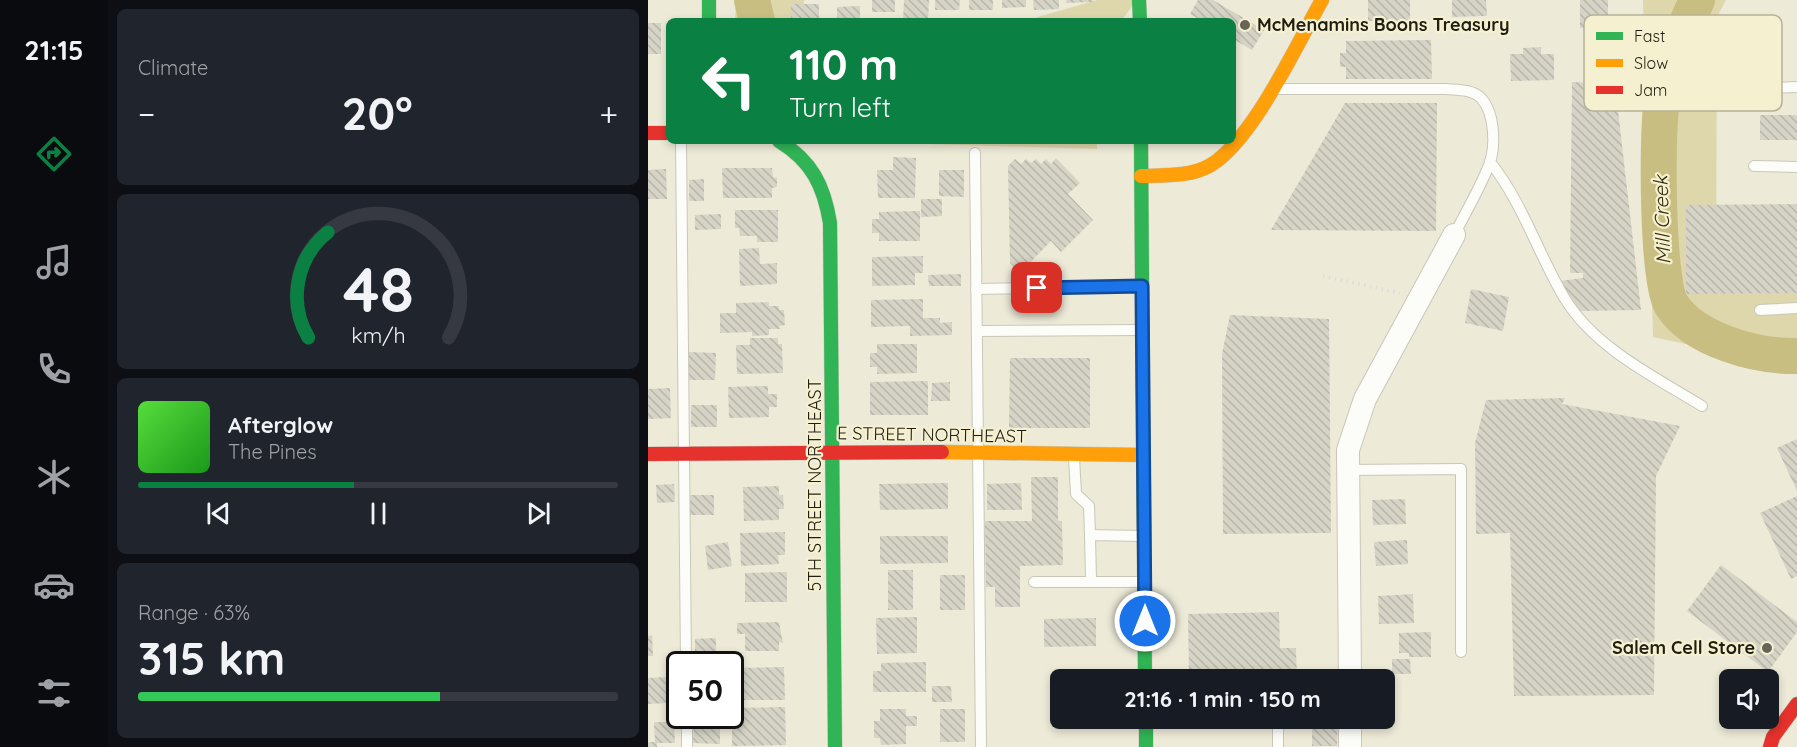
<!DOCTYPE html>
<meta charset="utf-8">
<style>
body{margin:0;font-family:Quicksand,sans-serif;background:#20242c;color:#f1f3f6;height:100vh;display:flex;flex-direction:column;font-size:22px;white-space:nowrap}
*{box-sizing:border-box;margin:0}
p{font-size:20px;color:#9ea1a6}
.icon{flex:none;width:33px;height:33px;fill:none;stroke:currentColor;stroke-width:2;stroke-linecap:round;stroke-linejoin:round}
.map{position:relative;flex:1;overflow:hidden}
.sheet{display:flex;flex-direction:column;gap:9px;padding:9px;background:#0d0f14;width:540px}
.sheet>*{flex:none}
.guide{position:absolute;left:18px;top:18px;width:570px;height:126px;border-radius:9px;box-shadow:0 3px 9px #0003;background:#0b8043;color:#fff;overflow:hidden}
.buttons{position:absolute;left:1071px;top:669px;display:grid;gap:12px}
.buttons a{display:grid;place-items:center;width:60px;height:60px;border-radius:9px;background:#171b24;box-shadow:0 3px 9px #0003;font-size:30px}
.speed{position:absolute;left:18px;top:651px;display:flex;gap:12px;font-size:30px;font-weight:700;text-align:center}
.speed>*{display:grid;place-content:center;width:78px;height:78px;border-radius:50%;background:#171b24;box-shadow:0 3px 9px #0003;line-height:1}
.speed .limit{border:3px solid #111;border-radius:9px;background:#fff;color:#111}
.pin{position:absolute;display:grid;place-items:center;width:51px;height:51px;color:#fff;margin:-26px;border-radius:12px;box-shadow:0 3px 9px #0006}
.me{position:absolute;width:66px;margin:-33px;rotate:0deg;stroke-linejoin:round;filter:drop-shadow(0 0 4px #0008)}
.turn{display:flex;align-items:center;gap:21px;height:126px;padding:0 24px;font-size:27px}
.turn .icon{width:78px;height:78px;stroke-width:2.5}
.turn b{display:block;font-size:42px;line-height:51px}
.big{font-size:45px;font-weight:700;line-height:1.1}
.sheet .widget{flex:1;display:flex;flex-direction:column;justify-content:center;gap:9px;min-width:0;padding:0 21px;border-radius:9px;background:#20242c}
.sheet .dial{align-items:center;gap:0}
.dial svg{height:156px;overflow:visible;fill:none;stroke:#363941;stroke-width:7;stroke-linecap:round;text-anchor:middle}
.dial text{fill:#f1f3f6;stroke:none}
.song{display:flex;align-items:center;gap:18px}
.cover{width:72px;height:72px;border-radius:9px;background:linear-gradient(135deg,hsl(110 70% 55%),hsl(120 70% 35%))}
.played{height:6px;border-radius:3px;background:linear-gradient(90deg,#0b8043 45%,#363941 45%)}
.keys{display:flex;justify-content:space-around;direction:ltr}
.heat{display:flex;justify-content:space-between;align-items:center;font-size:33px;direction:ltr}
.charge{height:9px;border-radius:4px;background:linear-gradient(90deg,#34c759 63%,#363941 0)}
.trip{position:absolute;left:402px;top:669px;width:345px;height:60px;border-radius:9px;background:#171b24;box-shadow:0 3px 9px #0003;font-weight:700;line-height:60px;text-align:center}
main{display:flex;flex:1;min-height:0}
.tabs{display:flex;flex-direction:column;width:108px;justify-content:space-around;align-items:center;background:#090b0e;color:#9ea1a6}
.tabs .icon{width:42px;height:42px}
.tabs .selected{color:#0b8043}
.tabs b{font-size:27px;color:#f1f3f6}
.map>svg:first-child{display:block}
</style>
<main>
<nav class="tabs">
<b>21:15</b>
<svg class="icon selected" aria-label="directions" viewBox="0 0 24 24"><path d="M12 3l9 9-9 9-9-9zM9 14v-3h6M13 9l2 2-2 2"/></svg>
<svg class="icon" aria-label="music" viewBox="0 0 24 24"><path d="M9 18V5l10-2v13"/><circle cx="6" cy="18" r="3"/><circle cx="16" cy="16" r="3"/></svg>
<svg class="icon" aria-label="phone" viewBox="0 0 24 24"><path d="M5 4h4l2 5-3 2q2 4 5 5l2-3 5 2v4C11 20 4 13 5 4z"/></svg>
<svg class="icon" aria-label="climate" viewBox="0 0 24 24"><path d="M12 3v18M4 7l16 10M4 17L20 7"/></svg>
<svg class="icon" aria-label="car" viewBox="0 0 24 24"><path d="M5 17H2v-5l4-1 3-4h7l3 4 3 1v5h-3M9 17h6M6 11h13"/><circle cx="7" cy="17" r="2"/><circle cx="17" cy="17" r="2"/></svg>
<svg class="icon" aria-label="filters" viewBox="0 0 24 24"><path d="M4 7h16M4 17h16"/><circle cx="9" cy="7" r="2"/><circle cx="15" cy="17" r="2"/></svg>
</nav>
<section class="sheet">
<div class="widget"><p>Climate</p>
<div class="heat"><a>−</a><b class="big">20°</b><a>+</a></div>
</div>
<div class="widget dial"><svg viewBox="0 0 100 80">
<path d="M14 69A42 42 0 1 1 86 69"/>
<path d="M14 69A42 42 0 0 1 24 15" stroke="#0b8043"/>
<text x="50" y="56" font-size="32" font-weight="700">48</text>
<text x="50" y="72" font-size="11">km/h</text>
</svg></div>
<div class="widget">
<div class="song"><i class="cover"></i><div><b>Afterglow</b><p>The Pines</p></div></div>
<div class="played"></div>
<div class="keys"><svg class="icon" aria-label="previous" viewBox="0 0 24 24"><path d="M18 5L8 12l10 7zM5 5v14"/></svg><svg class="icon" aria-label="pause" viewBox="0 0 24 24"><path d="M8 5v14M16 5v14"/></svg><svg class="icon" aria-label="next" viewBox="0 0 24 24"><path d="M6 5l10 7-10 7zM19 5v14"/></svg></div>
</div>
<div class="widget"><p>Range · 63%</p><b class="big">315 km</b><div class="charge"></div></div>
</section>
<div class="map">
<svg width="1149" height="747" viewBox="0 0 1149 747">
<defs>
<pattern id="building-back-hatch" width="6" height="6" patternUnits="userSpaceOnUse" patternTransform="scale(1.5)"><rect width="6" height="6" fill="#d6d4c6"/><path d="M-1 5l2 2M0 0l6 6M5-1l2 2" fill="none" stroke="#b7b6a9"/></pattern>
</defs>
<rect width="100%" height="100%" fill="#edead8"/>
<g fill="#dfd7ac">
<path d="M88,0h68l-1,21h-68z"/>
<path d="M449,0h40l-16,21h-97z"/>
<path d="M995,0h83l-9,17 -1,270 81,5v76l-144,-31z"/>
<path d="M182,141h267v8z"/>
</g>
<g fill="none" stroke-linecap="round" stroke-linejoin="round">
<g stroke="#c9be82" stroke-width="36">
<path d="M104,0l5,21"/>
<path d="M1049,0c-14,30 -32,75 -36,108 -4,33 -4,171 10,196 22,36 86,53 126,52"/>
</g>
</g>
<g fill="url(#building-back-hatch)">
<rect x="224" y="0" width="23" height="12"/>
<path d="M256,0h25l-1,21h-25z"/>
<path d="M287,0h25l-1,10h-24z"/>
<rect x="321" y="0" width="24" height="10"/>
<path d="M354,0h24v7l-24,1z"/>
<path d="M385,0h26v9l-25,1z"/>
<path d="M418,0h27v2l-27,1z"/>
<path d="M550,0h15l51,30 -12,20 -19,-11v-18h-30l-13,-7z"/>
<rect x="720" y="0" width="42" height="21"/>
<path d="M804,0h34l1,16 -35,1z"/>
<rect x="932" y="0" width="28" height="28"/>
<rect x="143" y="4" width="28" height="17"/>
<path d="M212,6v15h-23v-14z"/>
<rect x="0" y="23" width="13" height="31"/>
<path d="M783,40l1,39h-86v-12h-6v-14h6v-12z"/>
<path d="M893,47v7h13v26l-43,1 -1,-27h13v-6z"/>
<path d="M924,82l43,2 26,226 -63,1 -18,-30 23,-3v-5h-13z"/>
<path d="M697,103h92l-1,128 -165,-1z"/>
<rect x="1112" y="115" width="37" height="25"/>
<path d="M245,157l23,1 -1,40h-37l-1,-28h16z"/>
<path d="M408,158l24,25 -12,11 25,26 -32,32 -10,-11 -31,32 -10,-10 -2,-97 7,-7 6,5 5,-5 5,4 5,-4 5,5 5,-5 5,5z"/>
<path d="M74,168h50l1,9 4,1v9l-5,1v10h-49z"/>
<path d="M18,169l1,30h-19v-29z"/>
<path d="M291,170h25v27l-25,-1z"/>
<path d="M56,179v22h-15v-21z"/>
<path d="M273,199h21v17l-21,1z"/>
<path d="M1149,204v89l-111,1v-89z"/>
<path d="M87,210h43v32h-21v-6h-17l-1,-8h-4z"/>
<path d="M272,211v30h-41v-8h-7v-14h7v-7z"/>
<path d="M73,214v15l-26,1v-15z"/>
<path d="M111,248l1,16 17,-1v21l-37,2 -1,-37z"/>
<path d="M275,256v17h-8v12l-43,1v-29z"/>
<path d="M313,274v12h-32l-1,-11z"/>
<path d="M823,289l38,8 -6,34 -38,-8z"/>
<path d="M275,299v19h17v5l12,-1v13l-42,1v-10l-39,1v-27z"/>
<path d="M121,302v4h10v4h5l1,15 -6,1 1,3h-11v6l-17,1v-4l-32,1v-20h16v-10z"/>
<path d="M582,315l99,4 2,214 -108,1 -1,-180z"/>
<path d="M102,338h28v6h4l1,29 -46,1 -1,-29h14z"/>
<path d="M229,344h40v29l-40,1v-7h-7v-14h7z"/>
<path d="M40,352l28,1 -1,27h-28z"/>
<path d="M362,358h80v70h-81z"/>
<path d="M280,381v34h-58v-33z"/>
<path d="M302,382v19h-19l1,-18z"/>
<path d="M120,386v8h9v13h-8v10l-40,1 -1,-31z"/>
<path d="M22,388l1,30 -23,1v-30z"/>
<path d="M917,398l-3,6 118,22 -24,50 -2,219 -140,1 -4,-163 -34,1 -1,-91 11,-43z"/>
<rect x="43" y="405" width="26" height="22"/>
<path d="M1149,439v52l-20,-43z"/>
<path d="M383,477h27v43l4,2 1,43 -43,1v41h-25v-20h-9l-1,-66h47z"/>
<path d="M300,483v26l-68,1 -1,-26z"/>
<path d="M373,483l1,27h-35v-26z"/>
<path d="M26,484l1,18 -18,1 -1,-18z"/>
<path d="M131,486v9h4l1,14h-5v11l-35,1 -1,-34z"/>
<rect x="42" y="495" width="24" height="20"/>
<path d="M1149,496v80l-6,3 -31,-66z"/>
<path d="M757,499l1,25 -33,1 -1,-25z"/>
<path d="M137,532v23h-7l1,9 -38,2 -1,-33z"/>
<path d="M232,536h68v27l-68,1z"/>
<path d="M759,540l1,24 -32,2 -2,-24z"/>
<path d="M80,542l4,24 -24,4 -3,-24z"/>
<path d="M1073,565l76,57v10l-29,40 -81,-61z"/>
<rect x="240" y="570" width="25" height="40"/>
<path d="M139,572v30h-42v-29z"/>
<rect x="292" y="575" width="25" height="35"/>
<path d="M765,594l1,29 -35,1 -1,-28z"/>
<path d="M631,612l1,36h16l1,32h-108l-1,-66z"/>
<path d="M269,617v36l-40,1 -1,-36z"/>
<path d="M448,618v28l-52,1v-28z"/>
<path d="M131,622l4,21 -4,-1v9h-34v-17h-8v-11z"/>
<path d="M783,632v25h-22v-4h-10v-20z"/>
<path d="M4,635l1,21h-5v-20z"/>
<path d="M68,638v19l-21,1v-19z"/>
<path d="M744,659h18l1,15h-19z"/>
<path d="M278,662v30h-53v-21h8v-8z"/>
<path d="M136,667l1,33h-48l-1,-32z"/>
<path d="M19,677l1,26 -20,1v-26z"/>
<path d="M284,686h19l1,16h-20z"/>
<path d="M137,707l1,38 -54,1v-38z"/>
<path d="M232,709h26v7h11v10h-11v18l-25,1 -1,-7h-6v-17h6z"/>
<rect x="292" y="709" width="25" height="33"/>
<path d="M46,716l26,1v27l-27,-1z"/>
<path d="M664,718h26l-1,28h-25z"/>
<path d="M6,722h20l1,21h-18v4h-9v-5h7z"/>
</g>
<g fill="none" stroke-linecap="round" stroke-linejoin="round">
<g stroke="#c9c7b9" stroke-width="12">
<g id="lane">
<path d="M1122,88l27,-1"/>
<path d="M628,89h170c11,1 26,0 35,9 14,15 15,49 8,67 -9,23 -23,47 -35,70"/>
<path d="M33,141l5,523"/>
<path d="M327,153l6,594"/>
<path d="M842,162c33,41 48,92 75,137 30,49 90,78 137,107"/>
<path d="M1106,166l43,1"/>
<path d="M328,289l163,-3"/>
<path d="M1112,310l37,-2"/>
<path d="M329,331l162,-1"/>
<path d="M426,457l2,37 13,12 1,29"/>
<path d="M699,470l114,-1v183"/>
<path d="M443,580l-1,-45 51,1"/>
<path d="M386,582h107"/>
<path d="M39,716v31"/>
<path d="M622,718l8,8v21"/>
</g>
</g>
<g stroke="#c9c7b9" stroke-width="24">
<g id="street">
<path d="M702,680l-2,-230 17,-51 89,-164"/>
<path d="M702,718v29"/>
</g>
</g>
<g stroke="#c9c7b9" stroke-width="15">
<g id="fast">
<path d="M61,0v21"/>
<path d="M491,0l1,21"/>
<path d="M131,141c33,20 45,45 51,82l5,524"/>
<path d="M493,141l4,539"/>
<path d="M498,718v29"/>
</g>
</g>
<g stroke="#c9c7b9" stroke-width="15">
<g id="slow">
<path d="M493,176c22,-1 48,1 68,-10 43,-24 88,-122 113,-166"/>
<path d="M294,452l201,3"/>
</g>
</g>
<g stroke="#c9c7b9" stroke-width="15">
<g id="jam">
<path d="M0,133h21"/>
<path d="M0,454l294,-2"/>
<path d="M1122,747l3,-10 24,-33"/>
</g>
</g>
<path stroke="#dfddd8" stroke-width="4" stroke-dasharray="1.5 4.5" stroke-linecap="butt" d="M675,276l77,17"/>
<use href="#lane" stroke="#fcfcf9" stroke-width="10"/>
<use href="#street" stroke="#fcfcf9" stroke-width="22"/>
<use href="#fast" stroke="#30b455" stroke-width="14"/>
<use href="#slow" stroke="#ff9f0a" stroke-width="14"/>
<use href="#jam" stroke="#e5322d" stroke-width="14"/>
</g>
<g fill="none" stroke-linecap="round" stroke-linejoin="round">
<g stroke="#114b97" stroke-width="15">
<path id="route" d="M389,288l105,-2 3,335"/>
</g>
<use href="#route" stroke="#1a73e8" stroke-width="10"/>
</g>
<g fill="#686558" stroke="#f5f0d0" stroke-width="2">
<circle cx="597" cy="25" r="6"/>
<circle cx="1119" cy="648" r="6"/>
</g>
<g text-anchor="middle" stroke-width="4.5" stroke-linejoin="round" paint-order="stroke">
<g font-size="18" font-weight="bold" fill="#201e13" stroke="#f5f0d0" text-anchor="start">
<text x="609" y="31">McMenamins Boons Treasury</text>
<text x="1107" y="654" text-anchor="end">Salem Cell Store</text>
</g>
<g font-size="18" fill="#201e13" stroke="#f5f0d0">
<text transform="translate(284 435) rotate(1)" y="6">E STREET NORTHEAST</text>
<text transform="translate(167 485) rotate(-90)" y="6">5TH STREET NORTHEAST</text>
</g>
<g font-size="20" font-style="italic" fill="#37310d" stroke="#f5f0d0">
<text transform="translate(1014 220) rotate(-92)" y="7">Mill Creek</text>
</g>
</g>
<rect x="936" y="15" width="198" height="96" rx="9" fill="#f5f0d0" stroke="#b5b197" stroke-width="1.5"/>
<rect x="948" y="32" width="27" height="8" fill="#30b455"/>
<rect x="948" y="59" width="27" height="8" fill="#ff9f0a"/>
<rect x="948" y="86" width="27" height="8" fill="#e5322d"/>
<g font-size="16" fill="#201e13">
<text x="986" y="42">Fast</text>
<text x="986" y="69">Slow</text>
<text x="986" y="96">Jam</text>
</g>
</svg>
<div class="buttons">
<a><svg class="icon" aria-label="sound" viewBox="0 0 24 24"><path d="M4 9h4l5-4v14l-5-4H4zM17 9q2 3 0 6"/></svg></a>
</div>
<div class="speed"><div class="limit">50</div></div>
<div class="pin" style="left:389px;top:288px;background:#d93025"><svg class="icon" aria-label="arrive" viewBox="0 0 24 24"><path d="M6 21V4h12l-3 4 3 4H6"/></svg></div>
<svg class="me" style="left:497px;top:621px" viewBox="-20 -20 40 40"><circle r="17" fill="#1a73e8" stroke="#fff" stroke-width="3"/><path d="M0-11L8 9 0 5-8 9z" fill="#fff"/></svg>
<div class="trip">21:16 · 1 min · 150 m</div>
<div class="guide">
<div class="turn"><svg class="icon" aria-label="left" viewBox="0 0 24 24"><path d="M17 20v-9H6M10 6l-5 5 5 5"/></svg><div><b>110 m</b>Turn left</div></div>
</div>
</div>
</main>
